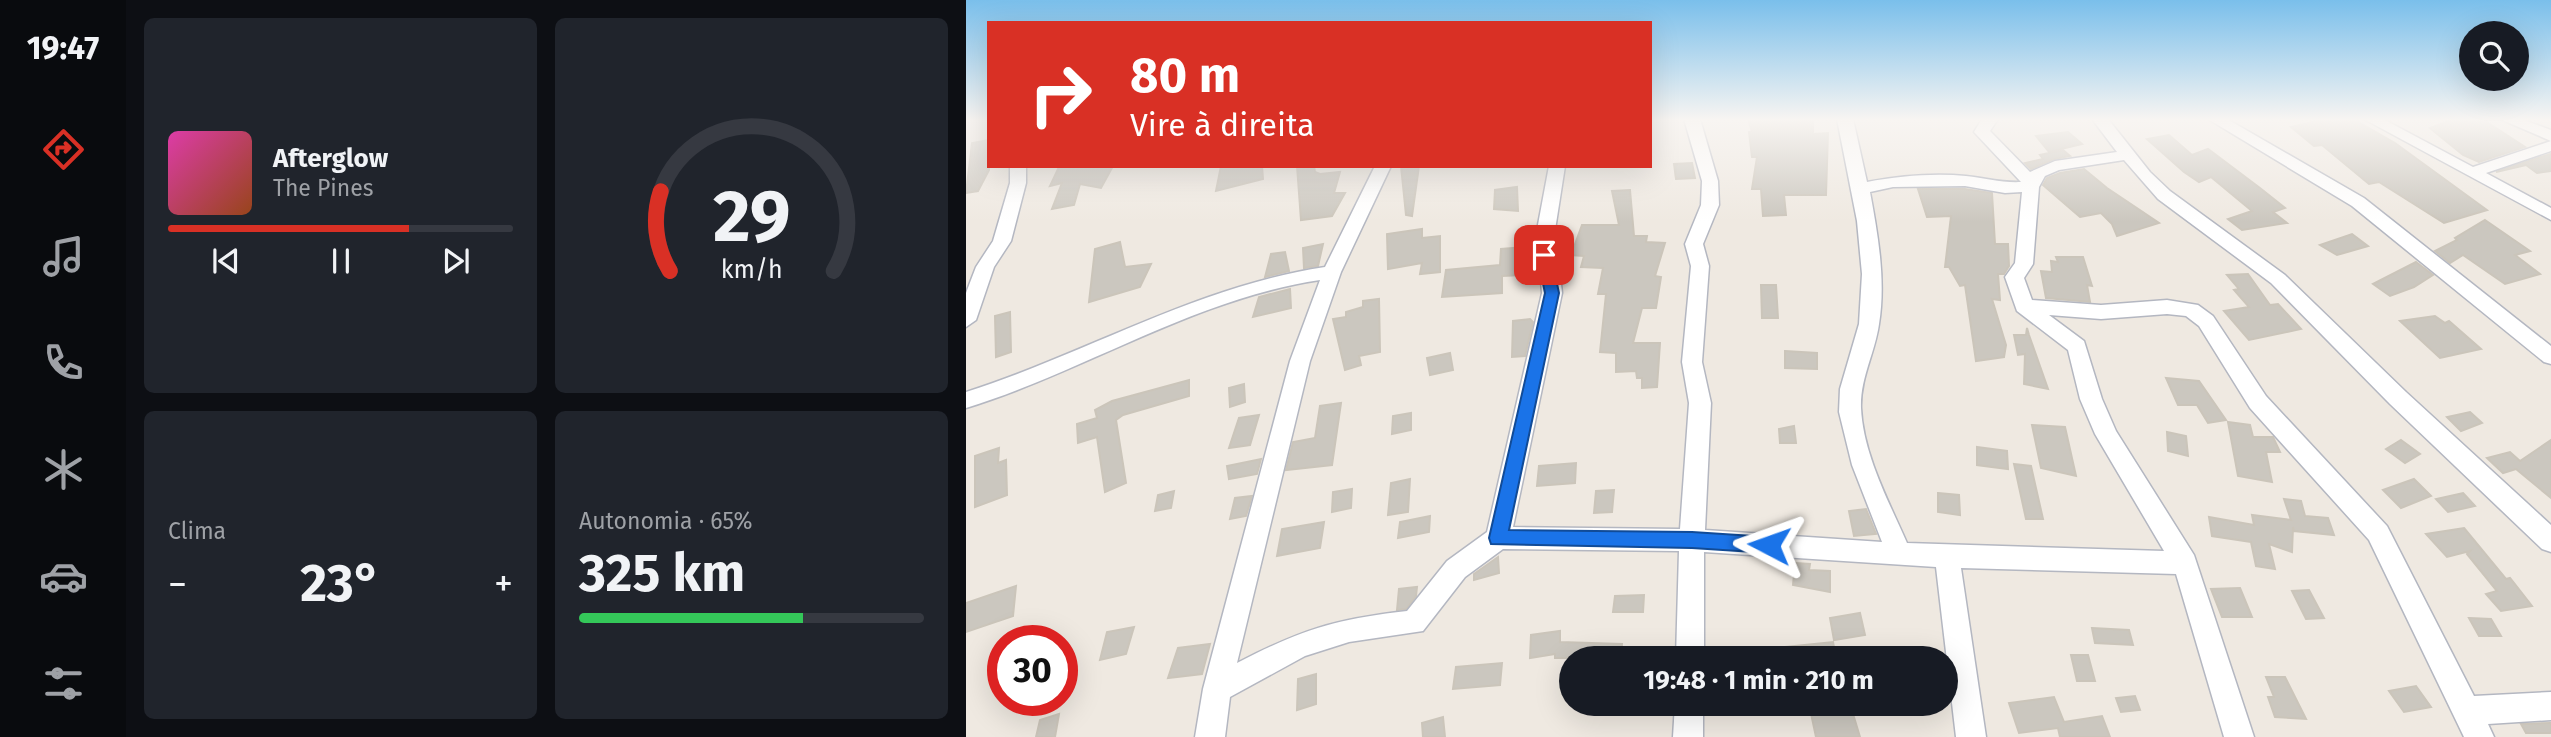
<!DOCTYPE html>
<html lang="pt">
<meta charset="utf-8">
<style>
body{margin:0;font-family:"Fira Sans",sans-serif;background:#20242c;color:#f1f3f6;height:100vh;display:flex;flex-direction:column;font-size:26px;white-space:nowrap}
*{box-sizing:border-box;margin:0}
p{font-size:23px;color:#9ea1a6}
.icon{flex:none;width:38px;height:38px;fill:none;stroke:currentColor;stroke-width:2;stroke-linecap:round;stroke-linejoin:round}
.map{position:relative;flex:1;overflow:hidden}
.side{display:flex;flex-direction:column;gap:18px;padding:18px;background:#0d0f14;width:840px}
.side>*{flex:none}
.top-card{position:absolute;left:21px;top:21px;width:665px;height:147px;border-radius:0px;box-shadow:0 7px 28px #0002;background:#d93025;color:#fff;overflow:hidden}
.fabs{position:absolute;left:1493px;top:21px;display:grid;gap:14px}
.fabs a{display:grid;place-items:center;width:70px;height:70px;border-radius:50%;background:#171b24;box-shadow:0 7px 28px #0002;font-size:35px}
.speed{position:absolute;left:21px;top:625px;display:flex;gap:14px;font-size:35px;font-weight:700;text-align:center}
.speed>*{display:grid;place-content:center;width:91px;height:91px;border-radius:50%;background:#171b24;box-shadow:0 7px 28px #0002;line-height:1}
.speed .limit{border:10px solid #d22;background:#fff;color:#111}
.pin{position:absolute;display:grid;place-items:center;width:60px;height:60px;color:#fff;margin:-30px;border-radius:14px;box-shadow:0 4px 10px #0006}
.me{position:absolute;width:77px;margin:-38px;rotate:274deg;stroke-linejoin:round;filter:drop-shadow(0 0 5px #0008)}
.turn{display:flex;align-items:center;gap:24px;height:147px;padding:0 28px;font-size:32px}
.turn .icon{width:91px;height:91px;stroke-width:2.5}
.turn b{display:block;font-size:49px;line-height:60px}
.big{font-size:52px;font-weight:700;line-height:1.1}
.side .tile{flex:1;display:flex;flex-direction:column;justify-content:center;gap:10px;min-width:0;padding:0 24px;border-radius:10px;background:#20242c}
.side .dial{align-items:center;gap:0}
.dial svg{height:182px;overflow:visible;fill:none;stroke:#363941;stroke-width:7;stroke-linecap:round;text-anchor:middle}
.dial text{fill:#f1f3f6;stroke:none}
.song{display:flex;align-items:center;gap:21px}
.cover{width:84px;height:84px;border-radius:10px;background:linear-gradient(135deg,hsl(320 70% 55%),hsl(20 70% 35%))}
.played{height:7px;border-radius:4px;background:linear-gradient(90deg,#d93025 70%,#363941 70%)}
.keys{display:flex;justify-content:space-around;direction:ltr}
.heat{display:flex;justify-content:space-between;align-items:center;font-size:38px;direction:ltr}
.charge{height:10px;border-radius:5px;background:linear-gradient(90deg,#34c759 65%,#363941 0)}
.side .tiles{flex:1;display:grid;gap:18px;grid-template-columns:repeat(2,1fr)}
.trip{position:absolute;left:593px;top:646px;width:399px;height:70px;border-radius:35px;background:#171b24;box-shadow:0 7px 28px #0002;font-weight:700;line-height:70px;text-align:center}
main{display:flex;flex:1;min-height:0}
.dock{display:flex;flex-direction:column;width:126px;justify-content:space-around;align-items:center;background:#090b0e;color:#9ea1a6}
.dock .icon{width:49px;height:49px}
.dock .on{color:#d93025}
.dock b{font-size:32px;color:#f1f3f6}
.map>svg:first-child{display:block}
</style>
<main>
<nav class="dock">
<b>19:47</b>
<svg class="icon on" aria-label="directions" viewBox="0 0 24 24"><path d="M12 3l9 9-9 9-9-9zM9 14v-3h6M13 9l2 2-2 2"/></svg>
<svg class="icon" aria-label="music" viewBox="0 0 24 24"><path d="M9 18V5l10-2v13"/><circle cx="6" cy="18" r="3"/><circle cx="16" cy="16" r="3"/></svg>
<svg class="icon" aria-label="phone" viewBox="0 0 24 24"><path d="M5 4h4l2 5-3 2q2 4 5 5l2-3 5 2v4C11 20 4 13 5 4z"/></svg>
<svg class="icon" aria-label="climate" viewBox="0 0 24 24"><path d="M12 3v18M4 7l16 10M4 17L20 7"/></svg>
<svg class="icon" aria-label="car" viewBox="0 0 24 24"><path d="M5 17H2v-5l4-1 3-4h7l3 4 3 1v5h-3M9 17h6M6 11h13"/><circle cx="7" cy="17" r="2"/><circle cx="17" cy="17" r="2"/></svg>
<svg class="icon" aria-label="filters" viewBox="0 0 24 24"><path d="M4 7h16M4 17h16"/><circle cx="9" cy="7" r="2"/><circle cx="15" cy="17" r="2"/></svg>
</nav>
<section class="side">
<div class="tiles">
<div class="tile">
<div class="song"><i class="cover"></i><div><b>Afterglow</b><p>The Pines</p></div></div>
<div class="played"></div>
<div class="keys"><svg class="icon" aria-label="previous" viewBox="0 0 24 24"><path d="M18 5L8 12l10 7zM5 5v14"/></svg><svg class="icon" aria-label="pause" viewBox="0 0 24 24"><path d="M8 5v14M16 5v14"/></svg><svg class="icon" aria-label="next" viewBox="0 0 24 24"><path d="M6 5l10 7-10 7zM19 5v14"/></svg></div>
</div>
<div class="tile dial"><svg viewBox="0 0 100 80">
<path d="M14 69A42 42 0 1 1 86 69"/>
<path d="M14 69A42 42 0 0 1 10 34" stroke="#d93025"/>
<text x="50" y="56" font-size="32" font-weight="700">29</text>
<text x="50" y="72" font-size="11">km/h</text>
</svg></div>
<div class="tile"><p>Clima</p>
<div class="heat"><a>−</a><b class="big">23°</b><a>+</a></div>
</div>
<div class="tile"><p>Autonomia · 65%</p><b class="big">325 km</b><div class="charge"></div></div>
</div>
</section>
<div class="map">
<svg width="1585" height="737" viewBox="0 0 1585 737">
<rect width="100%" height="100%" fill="#efe9e1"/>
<g fill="#cbc7bf" stroke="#cbc5ba" stroke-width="2">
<path d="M782,119h65v15l15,-1 -2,62h-42l2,20 -23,1 -2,-27h-9l5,-32h-5l-3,-25h3z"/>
<path d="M1359,119h28l42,24 92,67 -43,13 -65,-41 -10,2 -47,-39 -8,1 -23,-19z"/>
<path d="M1487,119h29l43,28 -46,15 -16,-7 -33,-27z"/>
<path d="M1102,132l14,12 -33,8 -13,-16z"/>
<path d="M1203,135l23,20 16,-6 52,39 25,20 -12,4 14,11 -45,7 -14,-11 24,-8 -41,-34 -12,5 -15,-10 -37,-33z"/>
<path d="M23,140v30l-11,21 -12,2 6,-50z"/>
<path d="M1097,150l7,6 -16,3 -23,10 -6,-6 18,-4 -3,-4z"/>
<path d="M1584,154l1,17 -14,2 -11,-8 -30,7z"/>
<path d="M726,163l3,15 -19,1 -2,-15z"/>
<path d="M103,166h44l-12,22 -21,-4 -6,21 -22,4 10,-26 -12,3 9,-19z"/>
<path d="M255,166h41l1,13 -47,12z"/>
<path d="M331,166h17l1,6 5,2 20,-2 -6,21h11l-13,23 -31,4z"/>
<path d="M435,166h18l-7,50 -6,-1z"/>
<path d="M1118,169l23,19 52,35 -42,13 -5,-12 -11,-11 -21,4 -37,-32 4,-7 13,-5z"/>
<path d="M551,187l1,24 -24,-2 1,-19z"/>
<path d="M952,189h47l27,4 3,51h13l1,22 -5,8h-6l2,26 -8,-1 14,46 -2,12 -28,4 -11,-76 -5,1 -11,-19h-4l6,-51 -24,1z"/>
<path d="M664,190l4,46h13l-1,6 19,1 -10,33 6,1 -5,31h-14l-9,35h27l-3,44 -15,1v-10h-5l-1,-7 -20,1v-19l-16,-1 6,-58h-8l5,-26 -22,-1 3,-11 -13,-1 11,-30h37l-7,-34z"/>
<path d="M1519,220l45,31 -15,4 25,19 -35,10 -42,-29 -13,8 -15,-12 22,-11 -2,-2z"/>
<path d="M456,229v9l18,-2v36l-20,2 2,-11 -34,6 -1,-35z"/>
<path d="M1386,234l16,12 -31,9 -17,-10z"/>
<path d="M154,242l5,25 26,-3 -11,23 -51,15 6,-53z"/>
<path d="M357,244l-5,22 -14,2 -1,-20z"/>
<path d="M559,247l-3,28 -20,1v17l-60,4 4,-27 54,-5 1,-16z"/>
<path d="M319,252l4,19 -24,6 6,-23z"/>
<path d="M1090,257h27l9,29 -5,-1 3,17 -44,-4 -5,-27 11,1 -1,-11 7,1z"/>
<path d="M1450,262l17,13 -19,12 -24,9 -17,-12z"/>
<path d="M1282,274l22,31 8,-1 23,25 -52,11 -25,-29 25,-4 -15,-17 5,-1 -12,-14z"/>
<path d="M795,285h15l2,33h-16z"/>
<path d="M324,289l1,19 -38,9 6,-20z"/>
<path d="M413,299l1,53 -21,4 2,9 -16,5 -12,-51 13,-2v-5l17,-5v-6z"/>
<path d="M44,312l1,40 -15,5 -1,-41z"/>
<path d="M1469,316l10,7 4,-2 32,28 -41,9 -40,-37z"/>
<path d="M564,319l3,3 -8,34 -13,1 1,-36z"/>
<path d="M1061,328l2,7 19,54 -24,-5 1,-30 -7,1 -4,-20h12z"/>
<path d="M819,351l32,2v16l-32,-1z"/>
<path d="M484,353l3,17 -23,5 -3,-17z"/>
<path d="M1200,378l33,3 27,39 -18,3 -11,-18h-19z"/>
<path d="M223,380v16l-66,19 -7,5 10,63 -21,9 -8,-55 -19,6 -1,-19 20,-6 -2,-8 17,-9z"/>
<path d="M278,384l1,18 -15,5 -1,-19z"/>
<path d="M375,403l-9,62 -46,5 7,-28 22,-4 5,-32z"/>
<path d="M1504,412l12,11 -21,8 -14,-14z"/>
<path d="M445,413v17l-19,4 1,-18z"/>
<path d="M293,415l-9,30 -21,3 10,-30z"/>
<path d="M1262,422l22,3 3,12h20l7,15h-14l6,30 -34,-6z"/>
<path d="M1066,425l33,2 11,49 -35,-8z"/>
<path d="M828,426l2,17h-16l-1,-14z"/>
<path d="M1201,432l19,4 2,20 -20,-5z"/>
<path d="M1435,440l19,14 -15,9 -19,-14z"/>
<path d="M1585,440v58l-35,-29 -13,4 -16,-15 23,-6 10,9z"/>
<path d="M1011,447l30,4 1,18 -31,-4z"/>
<path d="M33,448l-1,15 8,-3 1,35 -32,12v-51z"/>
<path d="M295,459l-4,15 -28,5 -2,-13z"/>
<path d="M610,463l-1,20 -38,3 2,-20z"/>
<path d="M1048,464l17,2 12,53h-17z"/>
<path d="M444,479l-2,33 -20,3 3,-32z"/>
<path d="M1448,479l17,17 -30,12 -18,-18z"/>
<path d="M386,489l-1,19 -19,4 1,-20z"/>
<path d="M648,490l-2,22 -18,1 2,-22z"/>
<path d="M208,491l-3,17 -16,3 3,-16z"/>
<path d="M972,493l21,2 1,20 -22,-3z"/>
<path d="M1497,493l12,13 -27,6 -12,-13z"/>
<path d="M286,496l-6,20 -16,3 5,-21z"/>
<path d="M1318,499l17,2 4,15 23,2 6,17 -40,-4 -1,-4 -1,25 -23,-8 6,25 -19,-3 -5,-24 -39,-6 -3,-19 45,8 -2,-10 39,5z"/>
<path d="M900,509l10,25 -22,2 -5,-25z"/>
<path d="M464,516l-1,16 -31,6 2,-16z"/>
<path d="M358,522l-4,26 -43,8 5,-27z"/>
<path d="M1498,528l42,51 4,-1 22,28 -31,5 -15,-17 11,-3 -30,-37 3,-3 -23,6 -21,-23z"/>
<path d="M532,557l1,16 -25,7v-6z"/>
<path d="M829,563l15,1 -1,6 21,1v21l-37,-7z"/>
<path d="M50,586l-3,30 -47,16v-29z"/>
<path d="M451,587l-1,9 -10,13 -9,1 2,-21z"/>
<path d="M1274,588l12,29h-30l-11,-28z"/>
<path d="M1343,590l15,28 -18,1 -14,-28z"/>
<path d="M678,595l-1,17h-30l2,-16z"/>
<path d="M894,613l5,22 -31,5 -4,-22z"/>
<path d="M1503,618l22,1 10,17h-22z"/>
<path d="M168,627l-8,27 -26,6 7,-28z"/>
<path d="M1126,628l37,2 4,15 -38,-2z"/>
<path d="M594,631v11l62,2 -1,14h-66v-4l-25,4 1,-23z"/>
<path d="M867,642l3,16h-49l-1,-11z"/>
<path d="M244,644l-8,30 -34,4 10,-30z"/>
<path d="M1105,655h17l7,26h-18z"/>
<path d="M536,663l-2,22 -47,4 3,-22z"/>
<path d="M350,674v30l-19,6 1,-31z"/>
<path d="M1300,677h19l21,42 -31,-2 -7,-20h6z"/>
<path d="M1450,686l15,21 -27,5 -15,-21z"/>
<path d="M1169,696l5,14 -19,2 -5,-14z"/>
<path d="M1088,697l10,25 38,-6 8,21h-50l-2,-9 -39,5 -10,-30z"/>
<path d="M843,704h41l10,33h-44z"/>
<path d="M93,714l-4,23h-19l4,-17z"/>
<path d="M477,717l2,20h-22l-1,-14z"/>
<path d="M1585,723v10h-25l-5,-9z"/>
</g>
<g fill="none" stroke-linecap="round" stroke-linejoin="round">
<g stroke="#b4b7c1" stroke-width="3">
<g id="street">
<path d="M718,119h16l18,62 1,24 -16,39 6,22 -7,96 9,41 -6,127 177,12 -30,-77 -13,-53 1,-23 19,-65 3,-50 -5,-53 -20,-102h16l14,63c32,-6 67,-9 99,-6 19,2 36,7 55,6l-47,-50 8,-13h16l-8,12 40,41 25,-11 62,-9 -25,-33h16l42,53 20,19 115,84 121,117 145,133v27l-9,-3 -152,-145 -119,-121 -113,-84 -34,-39 -65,10 -14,6 -6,11 -6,77 -9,14 8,22 69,5 66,-5 31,5 15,11 53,80 121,130 87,170 77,-4v28l-63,4 6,13h-30l-95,-197 -119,-132 -51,-82 -13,-10 -19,-2 -66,5 -52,-4 35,26 18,58 14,32 78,124 60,182h-30l-48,-163 -215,-6 25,169h-30l-20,-170 -232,-15v106h-28l3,-107 -176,-2 -38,28 -42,54 -74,11 -44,14 -75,41 -5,40h-30l8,-48 87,-328 30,-81c-126,19 -234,91 -354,128v-16c122,-39 231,-106 359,-125l50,-101h16l-50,106 -31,89 -73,302c64,-33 98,-44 170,-52l40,-50 40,-29 55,-239 -5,-63 12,-64h16l-10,64 7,63 -49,234 167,2 9,-126 -7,-41 9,-96 -6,-22 16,-39 1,-24zM999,186l40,7 17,-1 -7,71 -10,14 12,34 51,39 12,49 15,35 69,117 -257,-8c-18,-41 -44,-89 -46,-135 -1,-30 14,-55 18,-84 7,-43 -1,-89 -9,-132l23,-5z"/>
<path d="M1242,119h19l137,79 187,148v18l-7,-2 -192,-156z"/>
<path d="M1398,119h19l90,48 78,-26v10l-65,22 65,35v12z"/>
<path d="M1534,119h21l30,11v11z"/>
<path d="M44,166h16v17l-15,58 -17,26 -18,53 -10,7v-34l10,-26 17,-26 17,-58z"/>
<path d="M709,704h28v33h-30z"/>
</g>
</g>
<use href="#street" fill="#fff" fill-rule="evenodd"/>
</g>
<linearGradient id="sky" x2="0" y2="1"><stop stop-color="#7abfeb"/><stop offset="0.54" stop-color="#f8f5f2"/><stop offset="1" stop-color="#f8f5f2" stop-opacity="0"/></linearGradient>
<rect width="1585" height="222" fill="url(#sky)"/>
<path fill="#1a73e8" stroke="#114b97" stroke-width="2" d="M578,251l7,4 8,38 -50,237 183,2 77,5 7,2 3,6 -3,6 -7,2 -77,-5 -201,-4 -2,-6 56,-245 -8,-38z"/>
</svg>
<div class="fabs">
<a><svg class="icon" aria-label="search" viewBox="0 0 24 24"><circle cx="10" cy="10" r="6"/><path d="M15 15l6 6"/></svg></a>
</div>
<div class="speed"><div class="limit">30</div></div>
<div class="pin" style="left:578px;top:255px;background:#d93025"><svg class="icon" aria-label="arrive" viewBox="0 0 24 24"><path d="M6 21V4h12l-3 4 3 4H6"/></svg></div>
<svg class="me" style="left:803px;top:545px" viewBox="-20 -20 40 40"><path d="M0-17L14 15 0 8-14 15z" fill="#1a73e8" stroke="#fff" stroke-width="4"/></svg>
<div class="trip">19:48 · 1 min · 210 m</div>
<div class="top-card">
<div class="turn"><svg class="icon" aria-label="right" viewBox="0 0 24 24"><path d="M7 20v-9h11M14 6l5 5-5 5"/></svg><div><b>80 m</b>Vire à direita</div></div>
</div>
</div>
</main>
